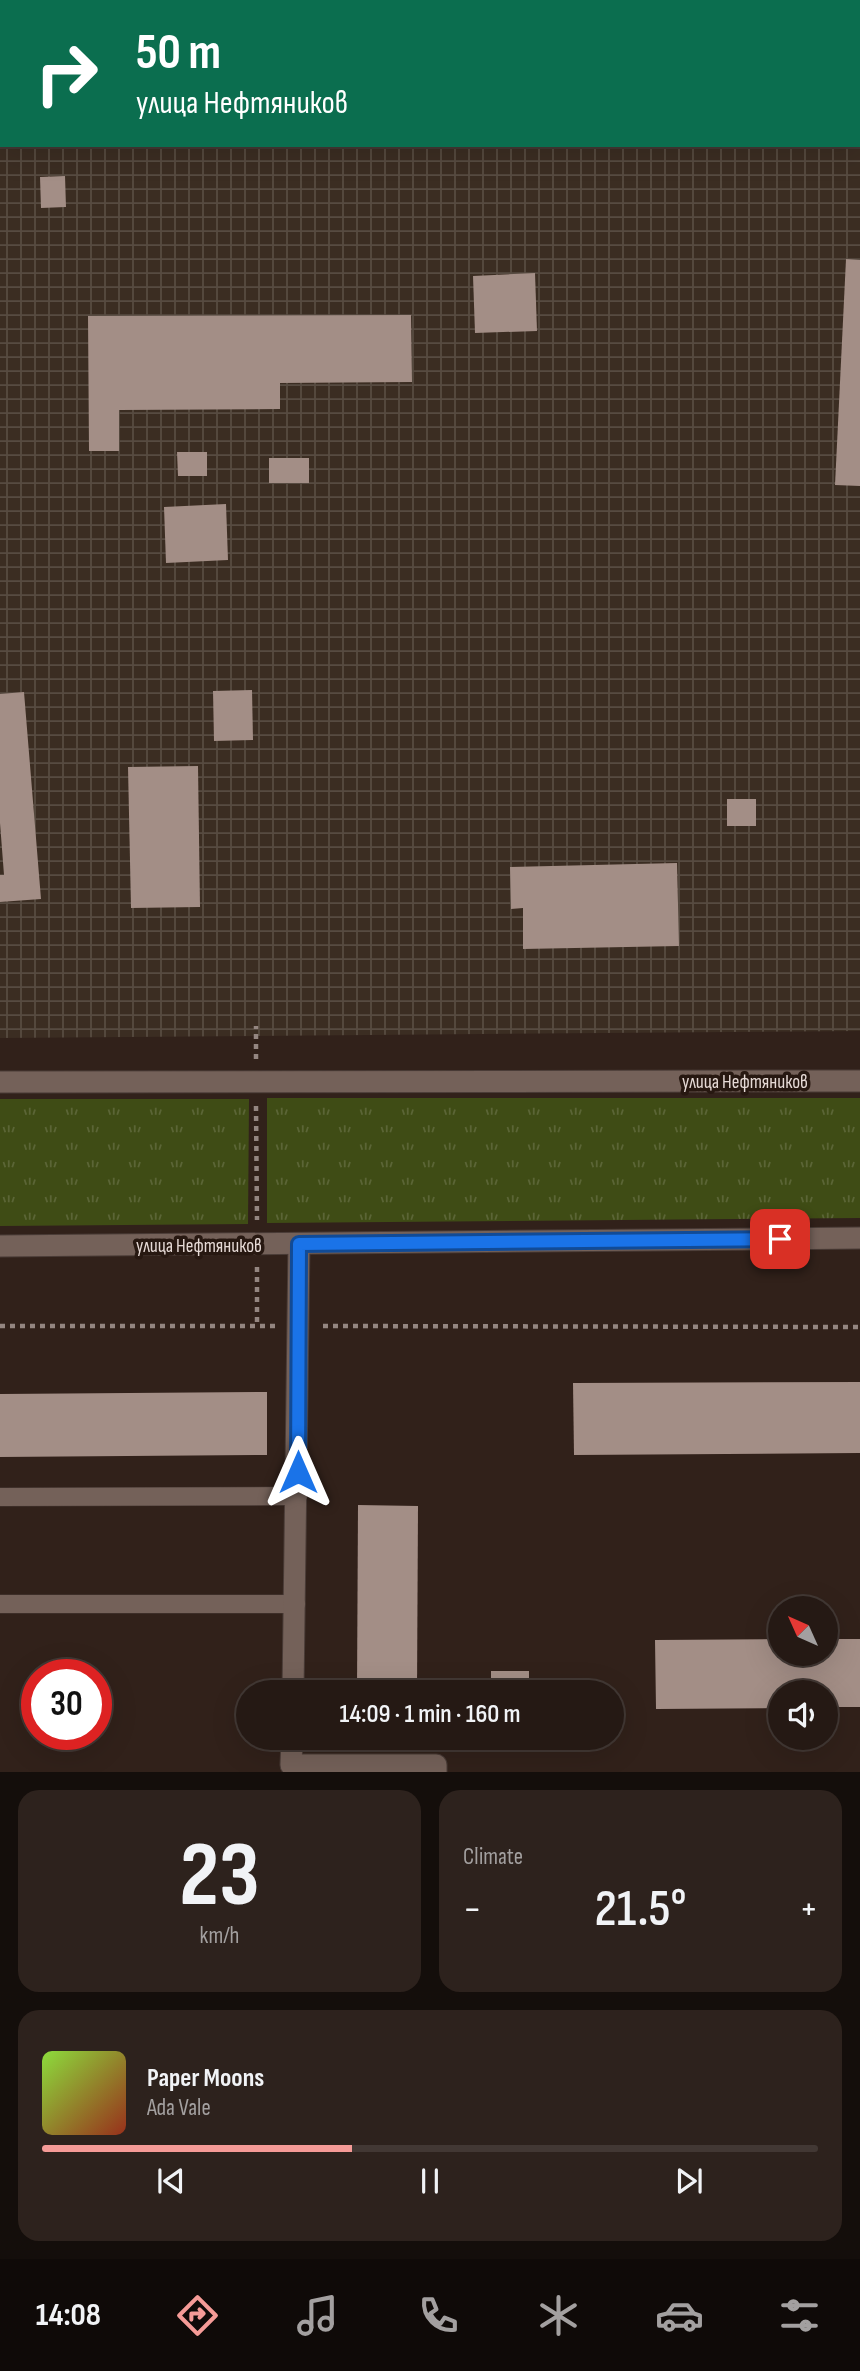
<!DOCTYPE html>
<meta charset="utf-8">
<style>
body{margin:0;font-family:"Sofia Sans Condensed",sans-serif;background:#2d221d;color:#f1f3f6;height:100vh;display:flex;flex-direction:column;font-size:26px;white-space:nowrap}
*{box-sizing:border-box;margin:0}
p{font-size:23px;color:#a3a0a0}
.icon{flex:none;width:38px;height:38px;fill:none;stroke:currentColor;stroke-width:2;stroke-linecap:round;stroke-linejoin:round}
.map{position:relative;height:1772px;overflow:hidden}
.details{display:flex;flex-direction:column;gap:18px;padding:18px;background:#140e0b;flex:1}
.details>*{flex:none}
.hud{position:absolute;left:0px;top:0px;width:861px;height:147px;box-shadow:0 7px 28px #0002,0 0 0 2px #423834;background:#0b6e4f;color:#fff;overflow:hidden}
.needle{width:46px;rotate:315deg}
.fabs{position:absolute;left:768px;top:1596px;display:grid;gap:14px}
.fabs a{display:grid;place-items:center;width:70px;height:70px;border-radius:50%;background:#251914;box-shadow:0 7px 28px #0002,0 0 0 2px #423834;font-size:35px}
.speed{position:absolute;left:21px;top:1659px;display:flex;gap:14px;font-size:35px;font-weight:700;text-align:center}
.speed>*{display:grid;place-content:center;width:91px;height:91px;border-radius:50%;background:#251914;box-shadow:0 7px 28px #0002,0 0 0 2px #423834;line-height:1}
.speed .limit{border:10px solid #d22;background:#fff;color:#111}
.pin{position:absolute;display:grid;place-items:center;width:60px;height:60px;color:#fff;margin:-30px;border-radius:14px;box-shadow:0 4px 10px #0006}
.me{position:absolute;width:77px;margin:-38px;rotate:0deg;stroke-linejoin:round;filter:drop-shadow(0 0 5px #0008)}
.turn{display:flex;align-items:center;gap:24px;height:147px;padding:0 21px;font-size:32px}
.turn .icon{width:91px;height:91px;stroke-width:2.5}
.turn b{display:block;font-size:49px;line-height:60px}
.big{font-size:52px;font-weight:600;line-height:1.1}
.details .tile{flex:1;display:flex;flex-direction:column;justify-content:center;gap:10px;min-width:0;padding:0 24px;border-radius:21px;background:#2d221d}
.details .dial{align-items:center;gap:0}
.dial b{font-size:91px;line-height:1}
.song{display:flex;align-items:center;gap:21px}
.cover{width:84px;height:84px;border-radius:10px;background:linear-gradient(135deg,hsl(90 70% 55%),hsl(10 70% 35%))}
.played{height:7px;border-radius:4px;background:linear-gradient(90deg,#f59b97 40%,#423834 40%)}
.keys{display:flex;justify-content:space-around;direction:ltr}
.heat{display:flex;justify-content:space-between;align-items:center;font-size:38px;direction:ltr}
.details .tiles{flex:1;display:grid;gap:18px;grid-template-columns:1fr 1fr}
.tile:last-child{grid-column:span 2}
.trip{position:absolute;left:236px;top:1680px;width:388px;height:70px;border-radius:35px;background:#251914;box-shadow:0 7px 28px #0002,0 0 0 2px #423834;font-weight:600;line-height:70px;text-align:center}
.dock{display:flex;height:112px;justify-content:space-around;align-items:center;background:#0f0a08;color:#a3a0a0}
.dock .icon{width:49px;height:49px}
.dock .selected{color:#f59b97}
.dock b{font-size:32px;color:#f1f3f6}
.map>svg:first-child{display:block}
</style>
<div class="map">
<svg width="860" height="1773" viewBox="0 0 860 1773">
<defs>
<pattern id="industrial-grid" width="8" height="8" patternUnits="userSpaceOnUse" patternTransform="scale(1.75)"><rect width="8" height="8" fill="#3b2d22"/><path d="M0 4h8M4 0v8" fill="none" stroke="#574b41"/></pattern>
<pattern id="grass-tufts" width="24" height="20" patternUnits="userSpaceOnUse" patternTransform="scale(1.75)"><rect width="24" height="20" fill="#3f4c15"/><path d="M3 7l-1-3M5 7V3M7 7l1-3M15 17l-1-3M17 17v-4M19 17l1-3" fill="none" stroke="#5b6536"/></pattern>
</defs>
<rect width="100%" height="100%" fill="#31211a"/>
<path fill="url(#industrial-grid)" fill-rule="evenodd" d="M0,0h860v1031l-860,7zM2,2h857v143h-857z"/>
<g fill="url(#grass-tufts)">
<path d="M267,1098h593v120l-593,5z"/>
<path d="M0,1099h249l-1,125 -248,2z"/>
</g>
<g fill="#a38e86">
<path d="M65,176l1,31 -25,1 -1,-31z"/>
<path d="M846,259l14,1v226l-25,-1z"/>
<path d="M535,273l2,58 -62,2 -2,-57z"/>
<path d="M411,315l1,67 -132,1v26l-161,1v41h-30l-1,-135z"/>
<path d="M177,452h30v24h-29z"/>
<rect x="269" y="458" width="40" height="25"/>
<path d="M226,504l2,56 -62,3 -2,-56z"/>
<path d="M252,690l1,50 -39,1 -1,-50z"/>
<path d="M24,692l17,207 -41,3v-27h4l-4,-52v-129z"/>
<path d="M198,766l2,141 -69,1 -3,-141z"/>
<rect x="727" y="799" width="29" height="27"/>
<path d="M677,863l2,83 -156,3v-41l-12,1 -1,-42z"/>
<path d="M860,1382v71l-286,2 -1,-72z"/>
<path d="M267,1392v63l-267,2v-63z"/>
<path d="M358,1505l60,1 -1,186h-60z"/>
<path d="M780,1639v15h46v-15h34v68h-34v-15h-46v16l-124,1 -1,-69z"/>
<rect x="491" y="1671" width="38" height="17"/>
</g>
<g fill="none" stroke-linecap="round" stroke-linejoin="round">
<g stroke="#4a3c37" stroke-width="19">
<g id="service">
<path d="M0,1497l298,-1"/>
<path d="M0,1604h296"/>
</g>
</g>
<g stroke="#4a3c37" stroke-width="23">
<g id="minor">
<path d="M293,1692l6,-448"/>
<path d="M292,1738l-1,27h145v8"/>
</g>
</g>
<g stroke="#4a3c37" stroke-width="23">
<g id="secondary">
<path d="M0,1082l860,-1"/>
<path d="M0,1246l860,-8"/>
</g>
</g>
<g stroke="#948681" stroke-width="4.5" stroke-dasharray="5 5" stroke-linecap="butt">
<path d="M256,1059v-33"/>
<path d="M256,1106l1,114"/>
<path d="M257,1267v59"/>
<path d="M0,1326h276"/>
<path d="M323,1326l537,1"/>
</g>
<use href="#service" stroke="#746159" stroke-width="18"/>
<use href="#minor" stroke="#746159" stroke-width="21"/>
<use href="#secondary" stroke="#746159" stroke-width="21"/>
</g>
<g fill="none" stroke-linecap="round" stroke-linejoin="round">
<g stroke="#114b97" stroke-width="18">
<path id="route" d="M298,1472l1,-228 481,-5"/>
</g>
<use href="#route" stroke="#1a73e8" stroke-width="12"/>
</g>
<g text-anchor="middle" stroke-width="7" stroke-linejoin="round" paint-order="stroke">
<g font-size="19" fill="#e6dad6" stroke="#271811">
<text x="745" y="1088">улица Нефтяников</text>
<text x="199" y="1252">улица Нефтяников</text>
</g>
</g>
</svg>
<div class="fabs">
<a><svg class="needle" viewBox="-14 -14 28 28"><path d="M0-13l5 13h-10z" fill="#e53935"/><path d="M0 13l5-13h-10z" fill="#a3a0a0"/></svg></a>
<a><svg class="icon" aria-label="sound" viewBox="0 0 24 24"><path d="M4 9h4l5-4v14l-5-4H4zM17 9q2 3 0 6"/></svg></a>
</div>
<div class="speed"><div class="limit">30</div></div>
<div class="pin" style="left:780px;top:1239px;background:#d93025"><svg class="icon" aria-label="arrive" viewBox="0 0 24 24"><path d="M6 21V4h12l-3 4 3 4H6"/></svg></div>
<svg class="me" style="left:298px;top:1472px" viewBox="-20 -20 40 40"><path d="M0-17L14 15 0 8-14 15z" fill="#1a73e8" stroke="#fff" stroke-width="4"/></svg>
<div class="trip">14:09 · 1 min · 160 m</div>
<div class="hud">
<div class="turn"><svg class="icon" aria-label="right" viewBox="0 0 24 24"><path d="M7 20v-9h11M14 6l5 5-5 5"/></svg><div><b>50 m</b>улица Нефтяников</div></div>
</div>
</div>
<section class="details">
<div class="tiles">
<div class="tile dial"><b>23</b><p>km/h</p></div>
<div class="tile"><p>Climate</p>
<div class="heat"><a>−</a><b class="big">21.5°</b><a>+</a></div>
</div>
<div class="tile">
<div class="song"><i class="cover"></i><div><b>Paper Moons</b><p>Ada Vale</p></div></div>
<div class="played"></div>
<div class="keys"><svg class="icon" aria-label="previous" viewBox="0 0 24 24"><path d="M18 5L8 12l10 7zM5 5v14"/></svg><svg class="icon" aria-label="pause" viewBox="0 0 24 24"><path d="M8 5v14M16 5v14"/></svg><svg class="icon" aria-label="next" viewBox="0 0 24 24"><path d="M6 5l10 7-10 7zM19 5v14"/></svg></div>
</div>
</div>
</section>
<nav class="dock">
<b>14:08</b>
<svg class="icon selected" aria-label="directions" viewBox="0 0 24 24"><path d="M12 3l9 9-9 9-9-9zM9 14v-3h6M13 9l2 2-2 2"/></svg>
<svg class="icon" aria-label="music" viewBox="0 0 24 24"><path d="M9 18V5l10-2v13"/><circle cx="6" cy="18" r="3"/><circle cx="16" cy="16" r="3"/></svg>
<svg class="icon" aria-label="phone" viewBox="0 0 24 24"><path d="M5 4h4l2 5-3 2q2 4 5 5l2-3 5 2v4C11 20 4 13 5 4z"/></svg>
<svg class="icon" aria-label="climate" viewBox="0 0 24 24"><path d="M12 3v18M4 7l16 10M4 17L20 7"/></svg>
<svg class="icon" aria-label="car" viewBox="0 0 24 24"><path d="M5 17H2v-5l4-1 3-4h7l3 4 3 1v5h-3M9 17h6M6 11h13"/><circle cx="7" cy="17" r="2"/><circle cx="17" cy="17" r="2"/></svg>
<svg class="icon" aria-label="filters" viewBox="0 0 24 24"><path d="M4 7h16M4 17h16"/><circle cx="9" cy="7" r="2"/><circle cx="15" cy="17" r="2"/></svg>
</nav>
